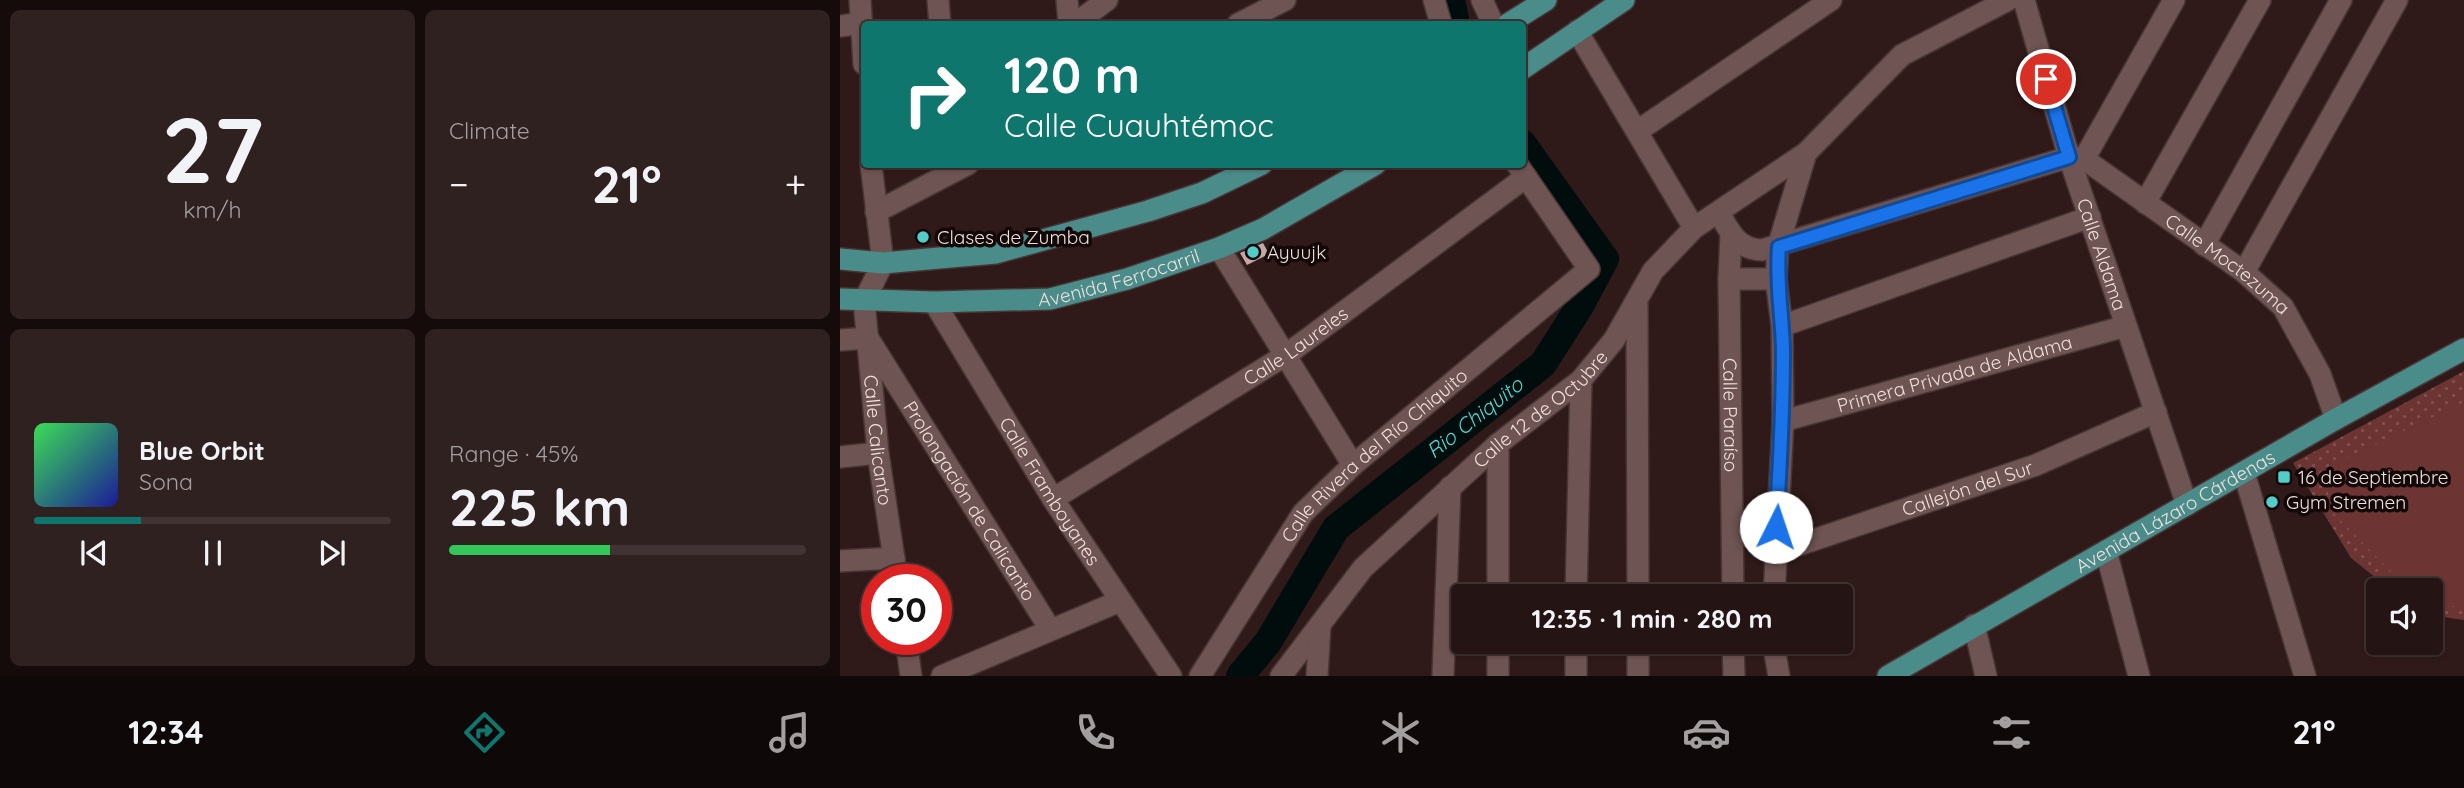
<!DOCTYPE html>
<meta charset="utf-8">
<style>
body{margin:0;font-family:Quicksand,sans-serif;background:#302121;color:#f1f3f6;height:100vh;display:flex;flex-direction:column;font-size:26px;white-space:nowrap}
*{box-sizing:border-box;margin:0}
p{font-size:23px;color:#a39ea0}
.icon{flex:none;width:38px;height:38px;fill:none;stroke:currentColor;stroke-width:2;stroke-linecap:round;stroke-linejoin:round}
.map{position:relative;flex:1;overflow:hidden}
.sheet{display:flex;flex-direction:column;gap:10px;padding:10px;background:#140b0a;width:840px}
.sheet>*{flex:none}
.banner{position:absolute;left:21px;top:21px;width:665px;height:147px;border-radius:7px;box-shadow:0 2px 5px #0004,0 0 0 2px #413333;background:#0f766e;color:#fff;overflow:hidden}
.tools{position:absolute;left:1526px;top:578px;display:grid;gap:14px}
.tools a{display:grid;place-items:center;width:77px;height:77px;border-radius:7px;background:#241413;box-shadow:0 2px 5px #0004,0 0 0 2px #413333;font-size:35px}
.speed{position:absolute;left:21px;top:564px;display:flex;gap:14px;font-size:35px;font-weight:700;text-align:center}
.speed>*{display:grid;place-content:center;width:91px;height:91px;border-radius:50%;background:#241413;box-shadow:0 2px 5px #0004,0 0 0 2px #413333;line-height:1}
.speed .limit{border:10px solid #d22;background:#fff;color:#111}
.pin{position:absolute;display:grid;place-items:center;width:60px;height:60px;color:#fff;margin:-30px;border:4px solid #fff;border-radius:50%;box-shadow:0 2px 7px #0007}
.me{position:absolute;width:77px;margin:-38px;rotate:4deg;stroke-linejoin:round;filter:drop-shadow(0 0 5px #0008)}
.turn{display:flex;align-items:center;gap:24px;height:147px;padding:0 28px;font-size:32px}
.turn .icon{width:91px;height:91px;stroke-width:2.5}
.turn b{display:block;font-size:49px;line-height:60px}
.big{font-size:52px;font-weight:800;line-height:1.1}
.sheet .widget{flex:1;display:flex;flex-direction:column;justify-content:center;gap:10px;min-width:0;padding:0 24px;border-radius:10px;background:#302121}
.sheet .dial{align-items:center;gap:0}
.dial b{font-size:91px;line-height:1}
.song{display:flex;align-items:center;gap:21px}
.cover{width:84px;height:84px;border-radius:10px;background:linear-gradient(135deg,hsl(130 70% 55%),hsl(240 70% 35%))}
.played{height:7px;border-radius:4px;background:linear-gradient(90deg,#0f766e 30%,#413333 30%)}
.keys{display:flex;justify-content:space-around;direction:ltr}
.heat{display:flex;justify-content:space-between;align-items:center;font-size:38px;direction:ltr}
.charge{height:10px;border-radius:5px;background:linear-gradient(90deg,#34c759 45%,#413333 0)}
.sheet .tiles{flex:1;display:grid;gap:10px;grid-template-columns:repeat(2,1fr)}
.trip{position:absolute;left:611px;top:584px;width:402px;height:70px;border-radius:7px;background:#241413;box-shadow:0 2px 5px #0004,0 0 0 2px #413333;font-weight:800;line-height:70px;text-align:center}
.tabs{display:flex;height:112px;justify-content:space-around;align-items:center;background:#0e0808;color:#a39ea0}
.tabs .icon{width:49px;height:49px}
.tabs .selected{color:#0f766e}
.tabs b{font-size:32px;color:#f1f3f6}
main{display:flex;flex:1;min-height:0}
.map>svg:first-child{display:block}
</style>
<main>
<section class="sheet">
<div class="tiles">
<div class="widget dial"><b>27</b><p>km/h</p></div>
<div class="widget"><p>Climate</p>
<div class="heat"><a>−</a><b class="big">21°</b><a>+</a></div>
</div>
<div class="widget">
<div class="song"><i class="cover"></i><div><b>Blue Orbit</b><p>Sona</p></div></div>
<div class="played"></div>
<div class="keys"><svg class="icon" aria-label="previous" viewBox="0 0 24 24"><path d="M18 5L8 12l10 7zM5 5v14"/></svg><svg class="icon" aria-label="pause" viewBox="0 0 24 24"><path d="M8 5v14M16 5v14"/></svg><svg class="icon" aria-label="next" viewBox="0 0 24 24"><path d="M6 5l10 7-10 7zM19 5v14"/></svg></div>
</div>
<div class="widget"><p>Range · 45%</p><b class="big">225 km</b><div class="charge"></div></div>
</div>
</section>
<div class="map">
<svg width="1624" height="676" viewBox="0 0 1624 676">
<defs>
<pattern id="park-dots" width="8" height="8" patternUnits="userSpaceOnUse" patternTransform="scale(1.75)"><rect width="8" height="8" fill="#6c3533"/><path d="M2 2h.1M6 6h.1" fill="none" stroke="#815250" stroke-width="1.8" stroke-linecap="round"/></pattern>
</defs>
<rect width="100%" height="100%" fill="#301a19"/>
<path fill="url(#park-dots)" d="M1624,371v249l-33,-5v-25h-40l-40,-32 -58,-95z"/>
<path fill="#6c3533" d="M1624,402v208l-33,-11v-9h-22l-74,-75 -9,-28 9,-23z"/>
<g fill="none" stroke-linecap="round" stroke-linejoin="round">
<g stroke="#000d0c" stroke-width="28">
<path d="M611,0l5,24"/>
<path id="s1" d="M400,676l28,-34 68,-114 207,-164 37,-58 25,-47 -83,-116"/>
</g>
</g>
<path fill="#c5a7a4" d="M423,243l6,11 -22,11 -7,-12z"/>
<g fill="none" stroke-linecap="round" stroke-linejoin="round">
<g stroke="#473535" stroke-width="24">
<g id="minor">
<path d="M20,0l4,64"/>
<path d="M98,0l2,24"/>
<path d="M227,0l2,24"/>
<path d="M594,0l7,24"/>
<path d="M642,0l11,24"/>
<path id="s2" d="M1184,0l45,157 118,348"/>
<path d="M235,24l32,-24"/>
<path d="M398,24l47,-24"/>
<path d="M0,26l22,-3"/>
<path d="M737,31l117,197"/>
<path d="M799,130l192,-130"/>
<path d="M1244,159l90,-159"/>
<path id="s3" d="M31,164l12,99 -19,38 14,152 19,126"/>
<path d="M1305,203l115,-203"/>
<path d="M36,212l92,-48"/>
<path id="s4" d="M879,213c11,19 18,36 43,37l307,-93 15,2 160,113 39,35 37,67 16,45"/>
<path id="s5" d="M891,233l-2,46 4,318"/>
<path d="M1364,245l137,-245"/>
<path d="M379,248l134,217"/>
<path d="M1404,272l153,-272"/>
<path d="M889,279h47"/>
<path id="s6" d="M94,302l119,197 118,177"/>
<path d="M797,305l1,292"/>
<path d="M942,326l308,-109"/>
<path id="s7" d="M0,340l28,-2 182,291"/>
<path id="s8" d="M943,421l343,-95"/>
<path d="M0,457l38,-4"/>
<path d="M1404,473l61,203"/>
<path id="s9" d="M213,499l233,-144 240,-178"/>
<path d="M1266,551l33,125"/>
<path id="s10" d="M935,553l261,-88 120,-53"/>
<path d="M0,561l54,-3"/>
<path d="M658,597v-153"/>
<path d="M736,597l5,-217"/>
<path d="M934,597l9,-176 -1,-95 -6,-47 2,-32 28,-94 96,-98 106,-55"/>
<path d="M1134,625l12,51"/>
<path d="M66,639l5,37"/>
<path d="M736,642v34"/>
<path d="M798,642v34"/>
<path d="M893,642l1,34"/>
<path d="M933,642l6,34"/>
<path d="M102,676l178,-75"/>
<path id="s11" d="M360,676l103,-163 50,-48 236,-196 -72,-105"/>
<path id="s12" d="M441,676l82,-108 135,-124 83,-64 33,-40 39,-69 41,-43 112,-75"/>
<path d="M477,676l3,-51"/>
<path d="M603,676l7,-189"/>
<path d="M658,676v-34"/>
</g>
</g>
<g stroke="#473535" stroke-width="24">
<g id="major">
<path d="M668,24l38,-24"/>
<path d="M682,69l102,-69"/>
<path d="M0,259l43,4 113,-10 152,-42 54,-18 60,-29"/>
<path id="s13" d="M0,299l94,3 116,-3 77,-20 92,-31 44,-19 113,-65"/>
<path id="s14" d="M1048,676l448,-257 128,-70"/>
</g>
</g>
<use href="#minor" stroke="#6e5452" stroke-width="21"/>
<use href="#major" stroke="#4a8c89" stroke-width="21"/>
</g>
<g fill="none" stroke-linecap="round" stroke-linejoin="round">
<g stroke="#114b97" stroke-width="18">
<path id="route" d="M936,527c4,-60 7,-119 7,-178 -1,-35 -7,-68 -4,-102l290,-90 -23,-78"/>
</g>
<use href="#route" stroke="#1a73e8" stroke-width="12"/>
</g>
<g fill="#53cdc9" stroke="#120807" stroke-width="2.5">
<circle cx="83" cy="237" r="7"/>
<circle cx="413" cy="252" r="7"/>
<rect x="1437" y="470" width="14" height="14" rx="3.5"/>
<circle cx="1432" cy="502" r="7"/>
</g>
<g text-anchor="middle" stroke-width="7" stroke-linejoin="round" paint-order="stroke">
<g font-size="19" fill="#efdfdd" stroke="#120807" text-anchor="start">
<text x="97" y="244">Clases de Zumba</text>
<text x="427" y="259">Ayuujk</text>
<text x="1458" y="484">16 de Septiembre</text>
<text x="1446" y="509">Gym Stremen</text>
</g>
<g font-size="19" fill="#efdfdd" stroke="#120807">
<text dy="7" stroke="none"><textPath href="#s2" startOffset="266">Calle Aldama</textPath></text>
<text dy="7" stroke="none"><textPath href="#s4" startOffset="574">Calle Moctezuma</textPath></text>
<text dy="7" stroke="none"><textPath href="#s13" startOffset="282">Avenida Ferrocarril</textPath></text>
<text dy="7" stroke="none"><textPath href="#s9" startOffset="287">Calle Laureles</textPath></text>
<text dy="7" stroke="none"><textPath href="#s8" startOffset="178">Primera Privada de Aldama</textPath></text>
<text dy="7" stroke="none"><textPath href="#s12" startOffset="374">Calle 12 de Octubre</textPath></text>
<text dy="7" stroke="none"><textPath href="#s5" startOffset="182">Calle Paraíso</textPath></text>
<text dy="7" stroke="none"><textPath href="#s3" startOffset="282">Calle Calicanto</textPath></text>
<text dy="7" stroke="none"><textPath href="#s11" startOffset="284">Calle Rivera del Río Chiquito</textPath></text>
<text dy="7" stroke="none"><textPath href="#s10" startOffset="203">Callejón del Sur</textPath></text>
<text dy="7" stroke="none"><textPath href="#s6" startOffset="222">Calle Framboyanes</textPath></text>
<text dy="7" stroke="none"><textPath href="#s7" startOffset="220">Prolongación de Calicanto</textPath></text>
<text dy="7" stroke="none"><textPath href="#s14" startOffset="331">Avenida Lázaro Cárdenas</textPath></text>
</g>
<g font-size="21" font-style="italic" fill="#4fd8d4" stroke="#120807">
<text dy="7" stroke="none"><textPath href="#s1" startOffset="354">Rio Chiquito</textPath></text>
</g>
</g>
</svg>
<div class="tools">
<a><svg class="icon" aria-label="sound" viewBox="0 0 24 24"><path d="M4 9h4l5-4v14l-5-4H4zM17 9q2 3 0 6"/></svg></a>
</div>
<div class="speed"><div class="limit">30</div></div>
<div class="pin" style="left:1206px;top:79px;background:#d93025"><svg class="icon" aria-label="arrive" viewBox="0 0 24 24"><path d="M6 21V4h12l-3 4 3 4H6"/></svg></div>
<svg class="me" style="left:936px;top:527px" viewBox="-20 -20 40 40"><circle r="19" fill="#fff"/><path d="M0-13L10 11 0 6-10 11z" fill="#1a73e8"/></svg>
<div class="trip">12:35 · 1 min · 280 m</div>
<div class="banner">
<div class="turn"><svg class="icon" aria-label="right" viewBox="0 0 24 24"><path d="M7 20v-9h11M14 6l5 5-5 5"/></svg><div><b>120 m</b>Calle Cuauhtémoc</div></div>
</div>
</div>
</main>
<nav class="tabs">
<b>12:34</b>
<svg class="icon selected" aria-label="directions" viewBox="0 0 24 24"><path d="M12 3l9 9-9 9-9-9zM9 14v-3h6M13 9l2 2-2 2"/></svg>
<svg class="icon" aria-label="music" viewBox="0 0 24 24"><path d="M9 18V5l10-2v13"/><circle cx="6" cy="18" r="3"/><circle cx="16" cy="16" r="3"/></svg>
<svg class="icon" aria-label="phone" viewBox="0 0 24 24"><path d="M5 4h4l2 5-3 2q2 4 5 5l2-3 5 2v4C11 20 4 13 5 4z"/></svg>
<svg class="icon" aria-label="climate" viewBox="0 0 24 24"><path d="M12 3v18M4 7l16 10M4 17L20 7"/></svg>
<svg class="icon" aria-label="car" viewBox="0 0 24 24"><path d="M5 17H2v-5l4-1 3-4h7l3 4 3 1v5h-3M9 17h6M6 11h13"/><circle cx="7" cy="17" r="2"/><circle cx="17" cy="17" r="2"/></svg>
<svg class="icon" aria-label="filters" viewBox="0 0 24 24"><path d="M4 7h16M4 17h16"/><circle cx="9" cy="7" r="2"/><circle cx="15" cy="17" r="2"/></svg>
<b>21°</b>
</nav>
